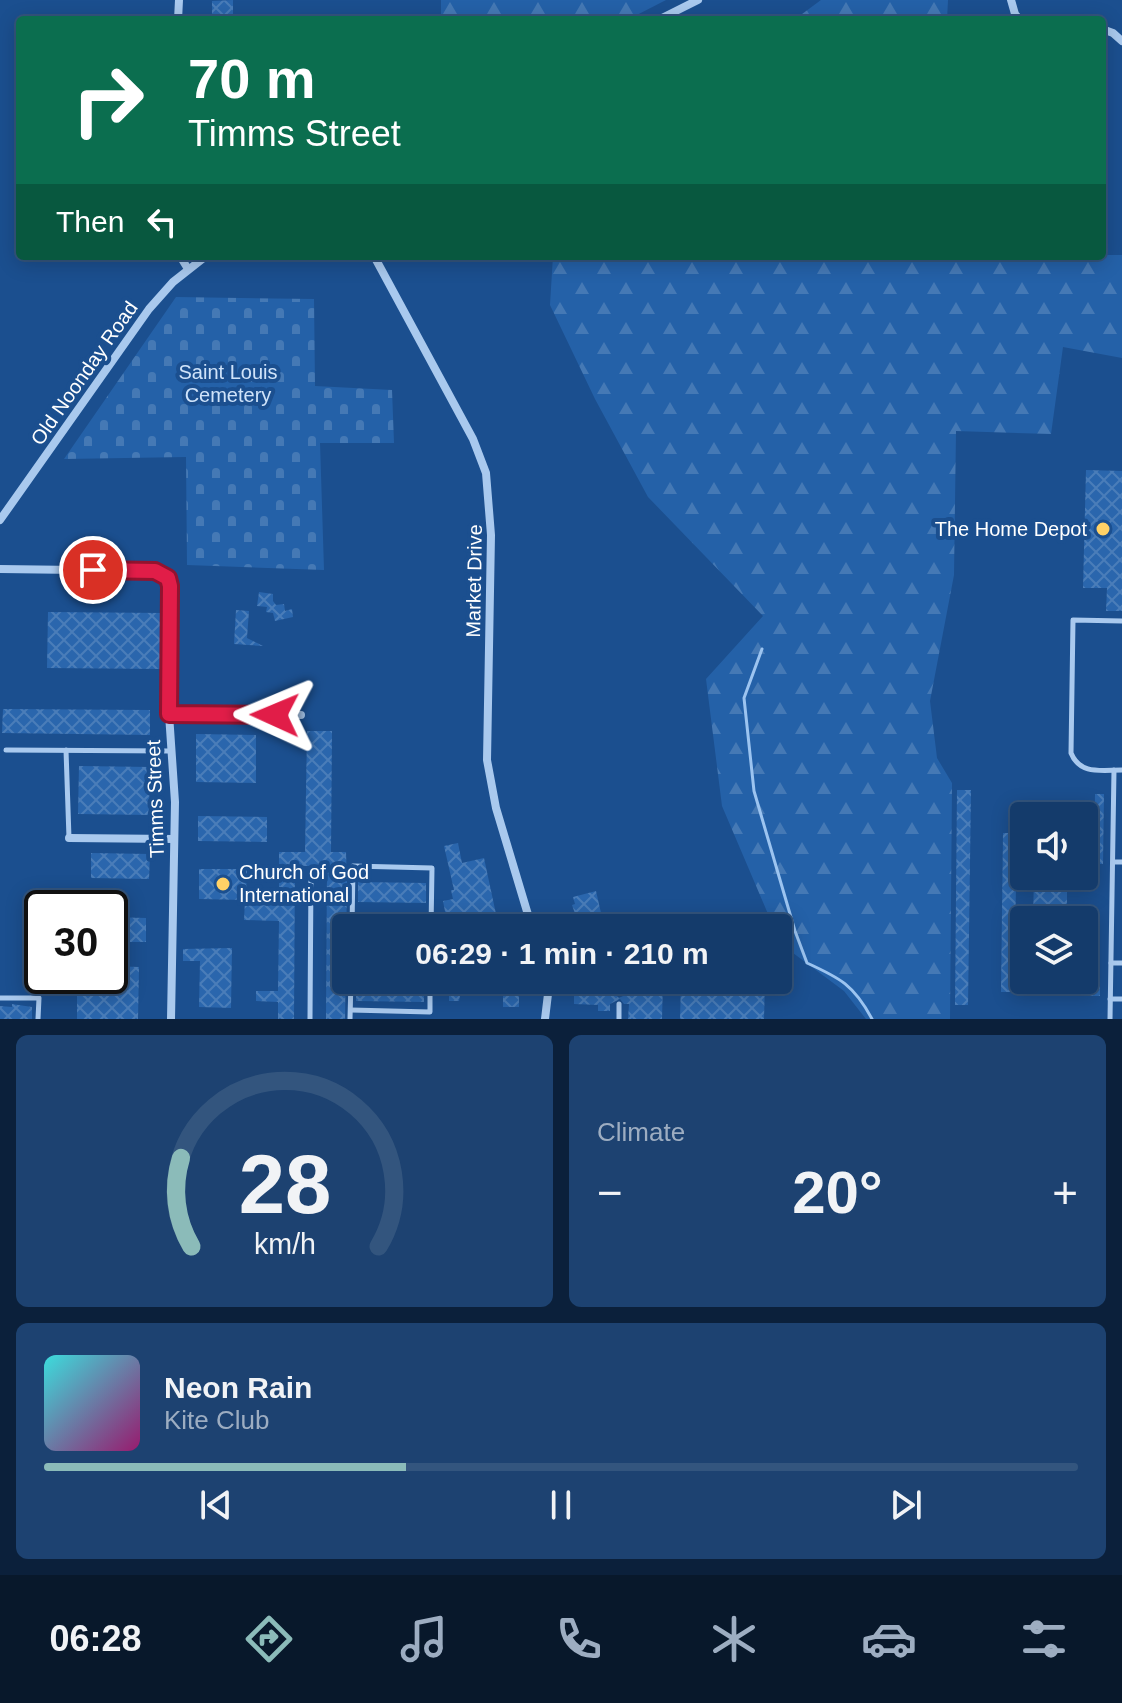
<!DOCTYPE html>
<meta charset="utf-8">
<style>
body{margin:0;font-family:Arial,sans-serif;background:#1d4271;color:#f1f3f6;height:100vh;display:flex;flex-direction:column;font-size:30px;white-space:nowrap}
*{box-sizing:border-box;margin:0}
p{font-size:26px;color:#9dadc1}
.icon{flex:none;width:44px;height:44px;fill:none;stroke:currentColor;stroke-width:2;stroke-linecap:round;stroke-linejoin:round}
.map{position:relative;height:1019px;overflow:hidden}
.panel{display:flex;flex-direction:column;gap:16px;padding:16px;background:#0b203b;flex:1}
.panel>*{flex:none}
.banner{position:absolute;left:16px;top:16px;width:1090px;height:244px;border-radius:8px;box-shadow:0 4px 20px #0003,0 0 0 2px #33557e;background:#0b6e4f;color:#fff;overflow:hidden}
.fabs{position:absolute;left:1010px;top:802px;display:grid;gap:16px}
.fabs a{display:grid;place-items:center;width:88px;height:88px;border-radius:8px;background:#143b6b;box-shadow:0 4px 20px #0003,0 0 0 2px #33557e;font-size:40px}
.speed{position:absolute;left:24px;top:890px;display:flex;gap:16px;font-size:40px;font-weight:700;text-align:center}
.speed>*{display:grid;place-content:center;width:104px;height:104px;border-radius:50%;background:#143b6b;box-shadow:0 4px 20px #0003,0 0 0 2px #33557e;line-height:1}
.speed .limit{border:4px solid #111;border-radius:12px;background:#fff;color:#111}
.pin{position:absolute;display:grid;place-items:center;width:68px;height:68px;color:#fff;margin:-34px;border:4px solid #fff;border-radius:50%;box-shadow:0 2px 8px #0007}
.me{position:absolute;width:88px;margin:-44px;rotate:271deg;stroke-linejoin:round;filter:drop-shadow(0 0 6px #0008)}
.turn{display:flex;align-items:center;gap:28px;height:168px;padding:0 40px;font-size:36px}
.turn .icon{width:104px;height:104px;stroke-width:2.5}
.turn b{display:block;font-size:56px;line-height:68px}
.then{display:flex;align-items:center;height:76px;padding:0 40px;background:#0003;gap:16px;font-size:30px}
.big{font-size:60px;font-weight:700;line-height:1.1}
.panel .card{flex:1;display:flex;flex-direction:column;justify-content:center;gap:12px;min-width:0;padding:0 28px;border-radius:12px;background:#1d4271}
.panel .dial{align-items:center;gap:0}
.dial svg{height:208px;overflow:visible;fill:none;stroke:#33557e;stroke-width:7;stroke-linecap:round;text-anchor:middle}
.dial text{fill:#f1f3f6;stroke:none}
.song{display:flex;align-items:center;gap:24px}
.cover{width:96px;height:96px;border-radius:12px;background:linear-gradient(135deg,hsl(180 70% 55%),hsl(320 70% 35%))}
.played{height:8px;border-radius:4px;background:linear-gradient(90deg,#8bbbb9 35%,#33557e 35%)}
.keys{display:flex;justify-content:space-around;direction:ltr}
.heat{display:flex;justify-content:space-between;align-items:center;font-size:44px;direction:ltr}
.panel .tiles{flex:1;display:grid;gap:16px;grid-template-columns:1fr 1fr}
.card:last-child{grid-column:span 2}
.trip{position:absolute;left:332px;top:914px;width:460px;height:80px;border-radius:8px;background:#143b6b;box-shadow:0 4px 20px #0003,0 0 0 2px #33557e;font-weight:700;line-height:80px;text-align:center}
.tab-bar{display:flex;height:128px;justify-content:space-around;align-items:center;background:#08182b;color:#9dadc1}
.tab-bar .icon{width:56px;height:56px}
.tab-bar .active{color:#8bbbb9}
.tab-bar b{font-size:36px;color:#f1f3f6}
.map>svg:first-child{display:block}
</style>
<div class="map">
<svg width="1122" height="1019" viewBox="0 0 1122 1019">
<defs>
<pattern id="forest-firs" width="22" height="20" patternUnits="userSpaceOnUse" patternTransform="scale(2)"><rect width="22" height="20" fill="#2461a8"/><path d="M5 1l3.5 6h-7zM16 11l3.5 6h-7z" fill="#4579b5"/></pattern>
<pattern id="cemetery-stones" width="16" height="16" patternUnits="userSpaceOnUse" patternTransform="scale(2)"><rect width="16" height="16" fill="#2461a8"/><path d="M2 7V4a2 2 0 0 1 4 0v3zM10 15v-3a2 2 0 0 1 4 0v3z" fill="#4579b5"/></pattern>
<pattern id="building-cross-hatch" width="8" height="8" patternUnits="userSpaceOnUse" patternTransform="scale(2)"><rect width="8" height="8" fill="#2a66ad"/><path d="M0 0l8 8M0 8l8-8" fill="none" stroke="#4a7db9"/></pattern>
</defs>
<rect width="100%" height="100%" fill="#1b4f8f"/>
<g fill="url(#forest-firs)">
<path d="M441,0h225l-39,20h-186z"/>
<path d="M821,0h127l-1,20h-153z"/>
<path d="M1122,255v103l-59,-11 -12,87 -95,-3 -2,144 -24,126 7,57 15,25 -2,236h-84l-22,-28 -63,-47 -3,-16h-4l-52,-122 -16,-127 57,-63 -115,-119 -53,-98 -45,-94 3,-49z"/>
</g>
<path fill="url(#cemetery-stones)" d="M176,297l138,2 1,87 77,4 2,53h-74l4,127 -137,-5 -1,-108 -122,2z"/>
<g fill="none" stroke-linecap="round" stroke-linejoin="round">
<path stroke="#9cc4f0" stroke-width="3" d="M762,649l-18,49 10,93 41,140 12,32c33,15 47,22 65,56"/>
</g>
<g fill="url(#building-cross-hatch)">
<path d="M233,0v15h-6l1,5h-16v-19z"/>
<path d="M1086,470l36,1v140h-16l1,-23h-24z"/>
<path d="M259,592l14,2v7l3,4 8,-1 1,7 7,-2 1,8 -18,4 -2,-8 -7,-1 1,-5 -10,-1z"/>
<path d="M236,610l13,1 -2,27 16,8 -29,-2z"/>
<path d="M48,612l115,1 -1,56 -115,-1z"/>
<path d="M3,709l147,1v25l-148,-2z"/>
<path d="M307,731h25l-1,121h15l1,30 -2,137h-19l1,-153h-32l-1,153h-16v-17l-22,-1v-10h22l1,-70 -35,-1 1,-20 -46,-1v-30h48l-1,25 33,1v-43h26z"/>
<path d="M196,734l60,1v48l-60,-1z"/>
<path d="M79,766l71,1 -1,48 -71,-1z"/>
<path d="M957,790h14l-3,215h-13z"/>
<path d="M1095,794h9l-1,70h-9z"/>
<path d="M198,816l69,1v25l-69,-1z"/>
<path d="M1003,833h14l-3,159h-13z"/>
<path d="M458,843l4,20 22,-5 15,70h-30v-11l-22,5 -4,-21 10,-2 -2,-9h3l-10,-44z"/>
<path d="M91,853l59,1 -1,25 -58,-1z"/>
<path d="M1034,876h33v44h-34z"/>
<path d="M358,882l68,1v20l-68,-1z"/>
<path d="M596,891l8,35 -24,2 -8,-23 3,-1 -2,-7z"/>
<path d="M1085,915l15,1v80h-16z"/>
<path d="M110,917l36,1v24h-36z"/>
<path d="M232,948l-1,60 -32,-1 1,-46h-17v-12z"/>
<path d="M110,966l29,1 -1,52h-61v-43h33z"/>
<path d="M449,980h70v27h-16v-11h-43l-1,5h-10z"/>
<path d="M589,980l25,1 1,13 4,4 6,-3 1,-14 37,1 -1,37h-34l1,-15h-5l-4,-5 -10,5v7h-12v-6l-24,-1v-10h6v-6h9z"/>
<path d="M1032,980h34v14l-34,-1z"/>
<path d="M726,981l39,1 -1,37h-84l1,-37z"/>
<path d="M356,989l68,2v11l-68,-1z"/>
<path d="M12,1004l20,3v12h-32v-13l12,1z"/>
</g>
<g fill="none" stroke-linecap="round" stroke-linejoin="round">
<g stroke="#a9c9ee" stroke-width="5">
<path d="M1122,621l-49,-1 -2,133c9,22 30,17 51,17"/>
<path d="M6,750l165,1"/>
<path d="M66,750l3,88"/>
<path d="M1113,862h9"/>
<path d="M352,928l1,-62 79,2 -1,60"/>
<path d="M1111,963h11"/>
<path d="M620,993v-13"/>
<path d="M0,998h39l-1,21"/>
<path d="M1110,999h12"/>
<path d="M351,1010l79,2v-32"/>
<path d="M310,1019l1,-144"/>
<path d="M350,1019l1,-39"/>
<path d="M619,1019v-15"/>
<path d="M1110,1019l4,-249"/>
</g>
<g stroke="#a9c9ee" stroke-width="8">
<path d="M1011,0l4,14 5,6"/>
<path d="M178,20l1,-20"/>
<path d="M658,20l40,-20"/>
<path d="M1102,29l11,4 9,8"/>
<path d="M180,256l8,13"/>
<path d="M374,256l99,183 13,34 5,62 -4,225 9,48 36,120"/>
<path d="M0,520l149,-211 24,-27 33,-26"/>
<path d="M0,569l155,2 13,7 2,8 -1,128 6,88 -4,217"/>
<path d="M169,714l132,1"/>
<path d="M69,838l105,1"/>
<path d="M545,1019l3,-25 7,-14"/>
</g>
</g>
<g fill="none" stroke-linecap="round" stroke-linejoin="round">
<g stroke="#92132f" stroke-width="20">
<path id="route" d="M93,570l62,1 13,7 2,8 -1,128 106,1"/>
</g>
<use href="#route" stroke="#e11d48" stroke-width="14"/>
</g>
<g fill="#ffd166" stroke="#1b4f8f" stroke-width="3">
<circle cx="1103" cy="529" r="8"/>
<circle cx="223" cy="884" r="8"/>
</g>
<g text-anchor="middle" stroke-width="8" stroke-linejoin="round" paint-order="stroke">
<g font-size="20" fill="#cfe3fa" stroke="#1b4f8f">
<text x="228" y="379">Saint Louis<tspan x="228" dy="23">Cemetery</tspan></text>
</g>
<g font-size="20" fill="#fff" stroke="#1b4f8f">
<text transform="translate(84 373) rotate(-55)" y="7">Old Noonday Road</text>
<text transform="translate(474 581) rotate(-89)" y="7">Market Drive</text>
<text transform="translate(155 799) rotate(-92)" y="7">Timms Street</text>
</g>
<g font-size="20" fill="#fff" stroke="#1b4f8f" text-anchor="end">
<text x="1087" y="536">The Home Depot</text>
<text x="239" y="879" text-anchor="start">Church of God<tspan x="239" dy="23">International</tspan></text>
</g>
</g>
</svg>
<div class="fabs">
<a><svg class="icon" aria-label="sound" viewBox="0 0 24 24"><path d="M4 9h4l5-4v14l-5-4H4zM17 9q2 3 0 6"/></svg></a>
<a><svg class="icon" aria-label="layers" viewBox="0 0 24 24"><path d="M12 4l9 5-9 5-9-5zM3 14l9 5 9-5"/></svg></a>
</div>
<div class="speed"><div class="limit">30</div></div>
<div class="pin" style="left:93px;top:570px;background:#d93025"><svg class="icon" aria-label="arrive" viewBox="0 0 24 24"><path d="M6 21V4h12l-3 4 3 4H6"/></svg></div>
<svg class="me" style="left:275px;top:715px" viewBox="-20 -20 40 40"><path d="M0-17L14 15 0 8-14 15z" fill="#e11d48" stroke="#fff" stroke-width="4"/></svg>
<div class="trip">06:29 · 1 min · 210 m</div>
<div class="banner">
<div class="turn"><svg class="icon" aria-label="right" viewBox="0 0 24 24"><path d="M7 20v-9h11M14 6l5 5-5 5"/></svg><div><b>70 m</b>Timms Street</div></div>
<div class="then">Then<svg class="icon" aria-label="left" viewBox="0 0 24 24"><path d="M17 20v-9H6M10 6l-5 5 5 5"/></svg></div>
</div>
</div>
<section class="panel">
<div class="tiles">
<div class="card dial"><svg viewBox="0 0 100 80">
<path d="M14 69A42 42 0 1 1 86 69"/>
<path d="M14 69A42 42 0 0 1 10 35" stroke="#8bbbb9"/>
<text x="50" y="56" font-size="32" font-weight="700">28</text>
<text x="50" y="72" font-size="11">km/h</text>
</svg></div>
<div class="card"><p>Climate</p>
<div class="heat"><a>−</a><b class="big">20°</b><a>+</a></div>
</div>
<div class="card">
<div class="song"><i class="cover"></i><div><b>Neon Rain</b><p>Kite Club</p></div></div>
<div class="played"></div>
<div class="keys"><svg class="icon" aria-label="previous" viewBox="0 0 24 24"><path d="M18 5L8 12l10 7zM5 5v14"/></svg><svg class="icon" aria-label="pause" viewBox="0 0 24 24"><path d="M8 5v14M16 5v14"/></svg><svg class="icon" aria-label="next" viewBox="0 0 24 24"><path d="M6 5l10 7-10 7zM19 5v14"/></svg></div>
</div>
</div>
</section>
<nav class="tab-bar">
<b>06:28</b>
<svg class="icon active" aria-label="directions" viewBox="0 0 24 24"><path d="M12 3l9 9-9 9-9-9zM9 14v-3h6M13 9l2 2-2 2"/></svg>
<svg class="icon" aria-label="music" viewBox="0 0 24 24"><path d="M9 18V5l10-2v13"/><circle cx="6" cy="18" r="3"/><circle cx="16" cy="16" r="3"/></svg>
<svg class="icon" aria-label="phone" viewBox="0 0 24 24"><path d="M5 4h4l2 5-3 2q2 4 5 5l2-3 5 2v4C11 20 4 13 5 4z"/></svg>
<svg class="icon" aria-label="climate" viewBox="0 0 24 24"><path d="M12 3v18M4 7l16 10M4 17L20 7"/></svg>
<svg class="icon" aria-label="car" viewBox="0 0 24 24"><path d="M5 17H2v-5l4-1 3-4h7l3 4 3 1v5h-3M9 17h6M6 11h13"/><circle cx="7" cy="17" r="2"/><circle cx="17" cy="17" r="2"/></svg>
<svg class="icon" aria-label="filters" viewBox="0 0 24 24"><path d="M4 7h16M4 17h16"/><circle cx="9" cy="7" r="2"/><circle cx="15" cy="17" r="2"/></svg>
</nav>
